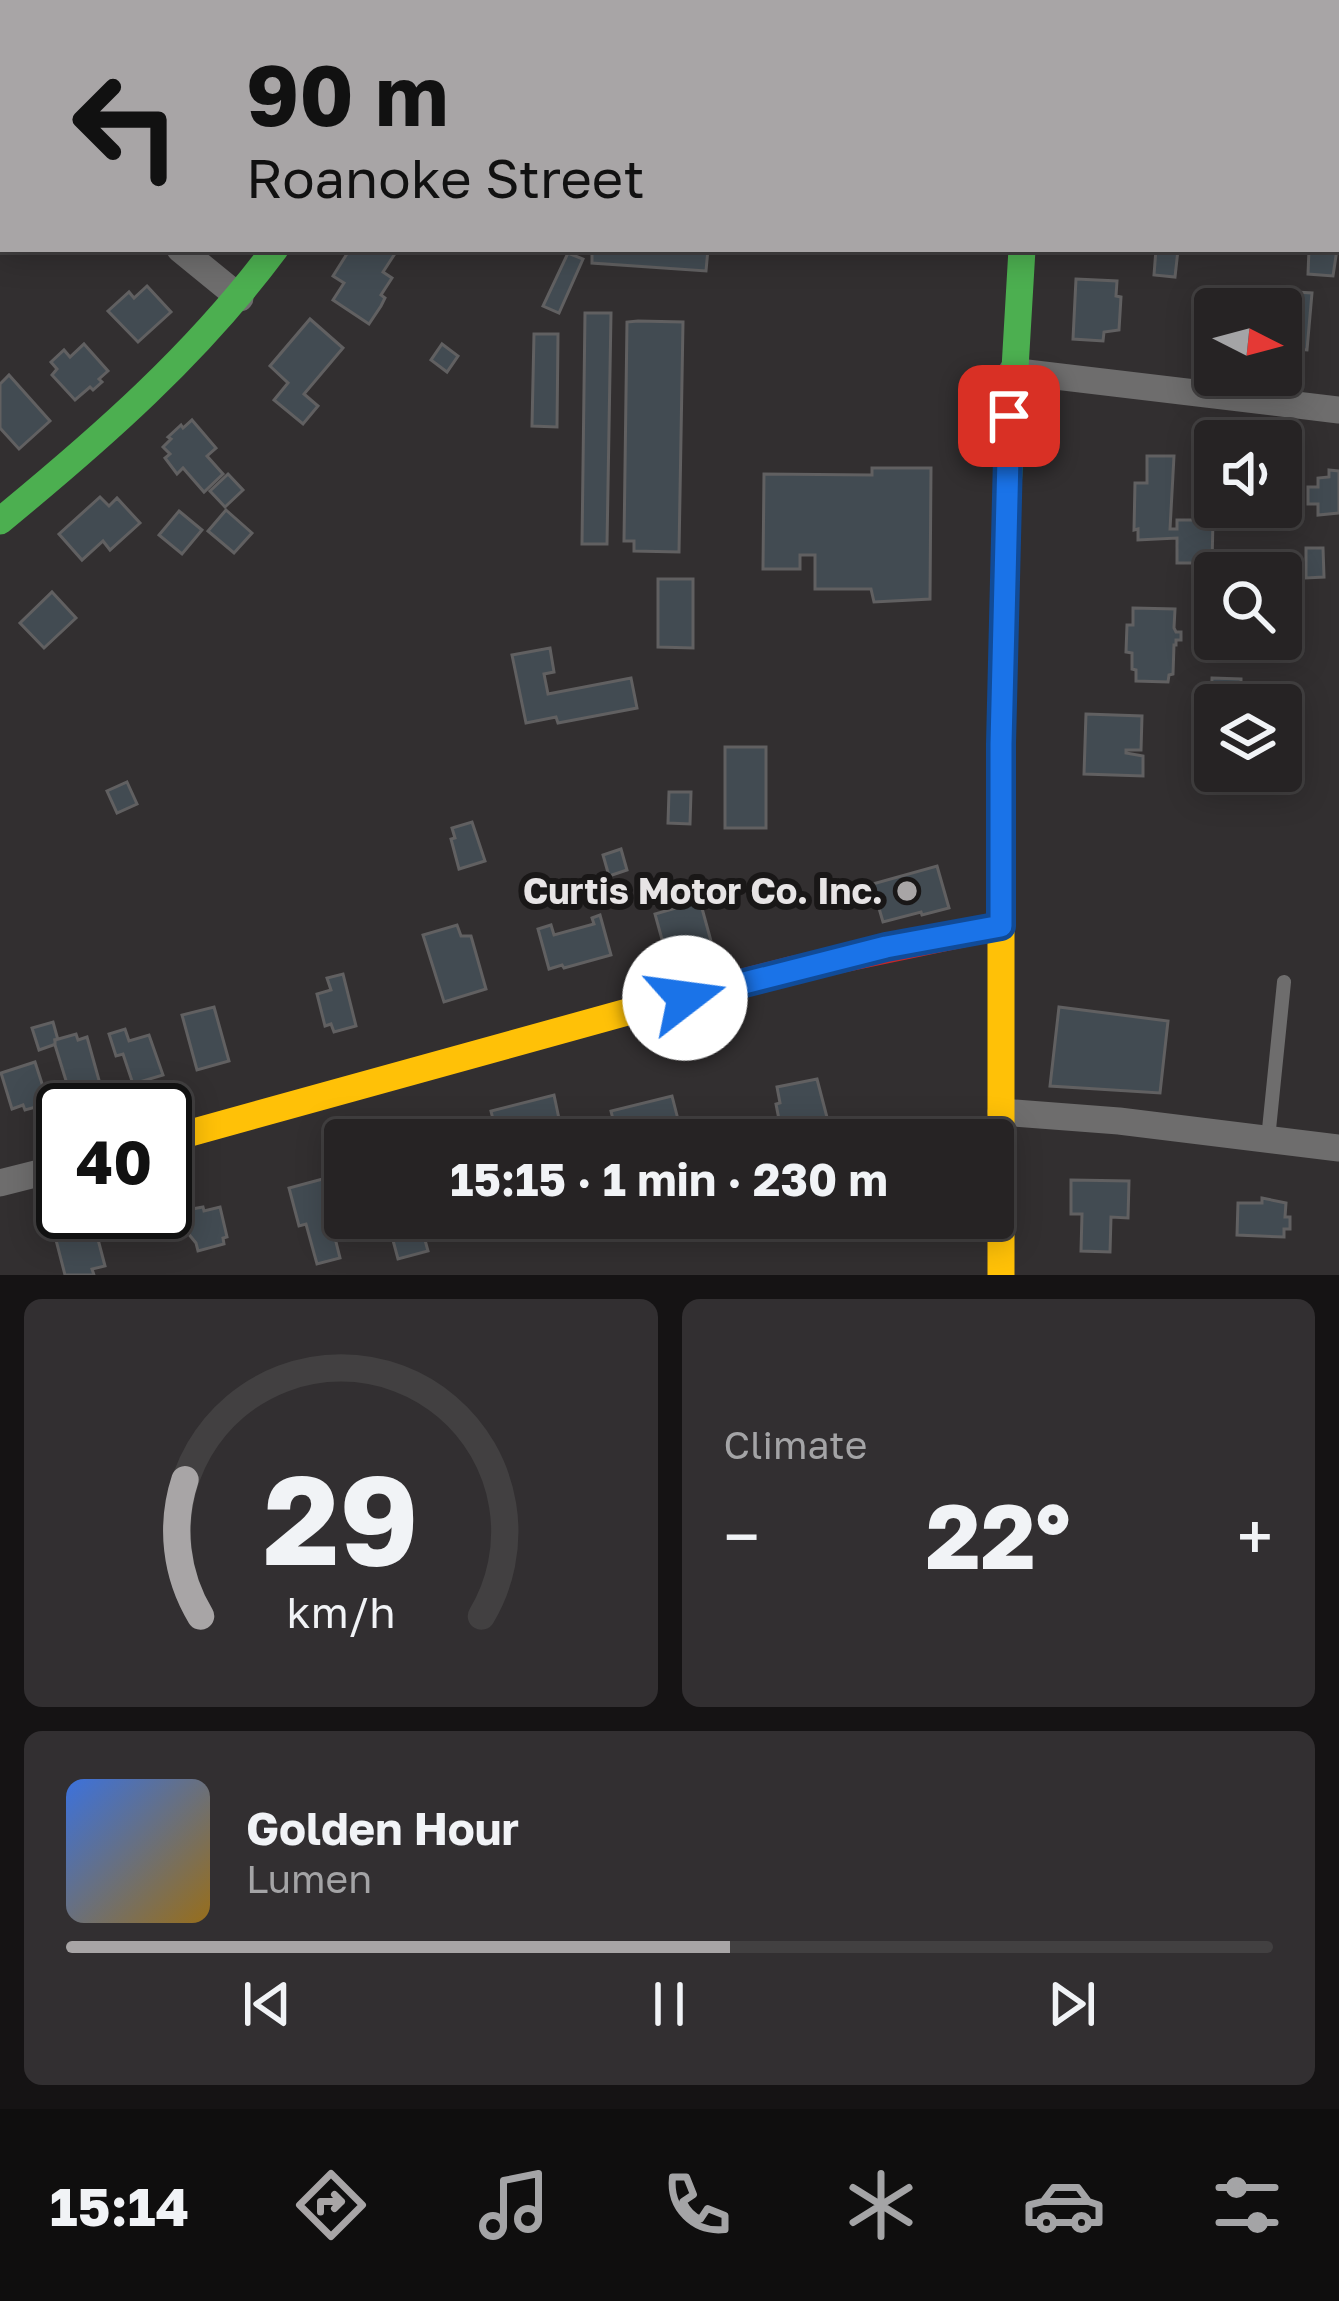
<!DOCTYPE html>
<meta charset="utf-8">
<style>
body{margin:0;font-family:"Golos Text",sans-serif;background:#322f31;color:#f1f3f6;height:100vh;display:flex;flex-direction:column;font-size:45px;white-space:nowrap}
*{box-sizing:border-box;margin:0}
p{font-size:39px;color:#a4a4a6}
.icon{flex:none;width:66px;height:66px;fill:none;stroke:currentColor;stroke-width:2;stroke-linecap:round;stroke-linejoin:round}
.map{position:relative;height:1275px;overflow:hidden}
.panel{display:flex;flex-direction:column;gap:24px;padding:24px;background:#151314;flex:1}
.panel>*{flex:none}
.top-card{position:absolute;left:0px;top:0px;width:1341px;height:252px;box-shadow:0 6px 30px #0003,0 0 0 3px #424041;background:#a8a5a6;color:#111;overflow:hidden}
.needle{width:78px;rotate:96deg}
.controls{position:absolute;left:1194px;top:288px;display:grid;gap:24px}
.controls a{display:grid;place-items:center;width:108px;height:108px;border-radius:12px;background:#262324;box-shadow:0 6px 30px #0003,0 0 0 3px #424041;font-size:60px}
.speed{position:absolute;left:36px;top:1083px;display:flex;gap:24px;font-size:60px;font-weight:700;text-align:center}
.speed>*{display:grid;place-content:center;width:156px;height:156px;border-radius:50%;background:#262324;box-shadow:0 6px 30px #0003,0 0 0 3px #424041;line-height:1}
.speed .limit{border:6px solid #111;border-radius:18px;background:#fff;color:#111}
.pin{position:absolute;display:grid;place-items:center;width:102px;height:102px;color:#fff;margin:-51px;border-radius:24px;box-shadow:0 6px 18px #0006}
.me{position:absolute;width:132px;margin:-66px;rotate:75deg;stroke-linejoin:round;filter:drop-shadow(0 0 9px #0008)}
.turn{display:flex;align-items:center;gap:42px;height:252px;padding:0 48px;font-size:54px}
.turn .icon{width:156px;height:156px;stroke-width:2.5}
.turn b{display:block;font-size:84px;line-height:102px}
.big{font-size:90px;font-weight:700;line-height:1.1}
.panel .widget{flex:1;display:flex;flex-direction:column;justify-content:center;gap:18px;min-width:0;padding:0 42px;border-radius:18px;background:#322f31}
.panel .dial{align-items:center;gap:0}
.dial svg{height:312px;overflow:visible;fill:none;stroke:#424041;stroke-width:7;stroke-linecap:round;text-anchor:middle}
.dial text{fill:#f1f3f6;stroke:none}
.song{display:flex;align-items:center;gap:36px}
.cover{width:144px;height:144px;border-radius:18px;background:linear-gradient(135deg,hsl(220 70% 55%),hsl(40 70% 35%))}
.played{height:12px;border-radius:6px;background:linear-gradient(90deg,#a8a5a6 55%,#424041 55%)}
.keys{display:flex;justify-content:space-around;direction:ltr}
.heat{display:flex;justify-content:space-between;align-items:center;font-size:66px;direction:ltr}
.panel .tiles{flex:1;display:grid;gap:24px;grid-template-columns:1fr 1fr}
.widget:last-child{grid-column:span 2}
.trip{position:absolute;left:324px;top:1119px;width:690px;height:120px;border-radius:12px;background:#262324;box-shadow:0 6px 30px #0003,0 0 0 3px #424041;font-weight:700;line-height:120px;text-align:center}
.dock{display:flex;height:192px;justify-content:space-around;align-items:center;background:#0f0e0e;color:#a4a4a6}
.dock .icon{width:84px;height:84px}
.dock .active{color:#a8a5a6}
.dock b{font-size:54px;color:#f1f3f6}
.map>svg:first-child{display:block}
</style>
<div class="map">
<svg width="1339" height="1275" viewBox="0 0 1339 1275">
<rect width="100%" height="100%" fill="#322f30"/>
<g fill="#424b52" stroke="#616061" stroke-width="3">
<path d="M350,249h41l5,3 -13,20 9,6 -11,17 4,3 -4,8 -12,18 -36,-24 11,-17 -11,-7z"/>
<path d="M592,249h116l-2,22 -114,-8z"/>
<path d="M1156,249l22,1 -3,27 -21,-2z"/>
<path d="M1309,249h28l-4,27 -25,-2z"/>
<path d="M568,253l15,6 -24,54 -16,-7z"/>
<path d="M1076,279l41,2 -1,15 5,1 -2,33 -15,2 -1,9 -30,-2z"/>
<path d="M147,286l24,26 -33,30 -30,-31 21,-19 5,6z"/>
<path d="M1296,292l16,1 -5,57 -26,-2 1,-48 13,1z"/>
<path d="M585,313h26l-4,231h-25z"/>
<path d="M310,319l33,29 -39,46 14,12 -15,18 -29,-24 14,-17 -18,-17z"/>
<path d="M638,321l45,1 -4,230 -45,-1v-10h-10l3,-219z"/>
<path d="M534,334h24l-1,93 -25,-1z"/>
<path d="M84,344l24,27 -9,8 3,3 -9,8 -3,-3 -15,13 -23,-25 5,-6 -6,-7 13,-12 6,7z"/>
<path d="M442,344l16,12 -11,16 -16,-12z"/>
<path d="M9,375l41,46 -31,28 -19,-21v-44z"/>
<path d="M192,420l24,28 -9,8 16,18 -19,18 -21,-24 -6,6 -12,-16 5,-4 -7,-7 8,-8 -3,-2 13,-12 2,3z"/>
<path d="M1147,456h27l-4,73h7v-9h36l-1,43h-35v-25l-39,2v-11l-4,1 1,-47h12z"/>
<path d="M872,468h59l-1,131 -56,3 -3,-13h-56v-34h-15v14h-37l1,-95 108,1z"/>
<path d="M1329,470l10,1v42l-21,2v-11h-10v-17h10v-9l11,-1z"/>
<path d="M228,474l15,16 -18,17 -15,-16z"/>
<path d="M100,497l9,9 8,-8 23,25 -30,27 -7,-9 -21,19 -23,-26z"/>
<path d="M226,510l26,23 -18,20 -26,-22z"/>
<path d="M179,511l23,19 -20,24 -23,-19z"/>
<path d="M1306,548h17l1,29 -18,1z"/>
<path d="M658,579h35v69l-35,-1z"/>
<path d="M52,592l24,26 -32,30 -24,-25z"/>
<path d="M1133,608l42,1 -1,19 2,4h5v8h-5v5h-2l-1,29 -4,1 -1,7 -32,-1v-11l-4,-1v-16l-6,-1 1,-27h6z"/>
<path d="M550,648l4,24 -10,2 4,20 83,-16 6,30 -79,15 -2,-6 -30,6 -14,-68z"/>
<path d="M1212,678l29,1v26h-26v3h-4z"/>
<path d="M1086,714l56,2 -1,34h-15v3l17,3v20l-59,-2z"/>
<rect x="725" y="747" width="41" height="81"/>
<path d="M127,782l10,22 -20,9 -10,-22z"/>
<path d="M669,792h22l-1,32 -22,-1z"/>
<path d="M472,822l13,39 -26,8 -8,-30 4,-1 -3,-10z"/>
<path d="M621,849l6,21 -18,6 -6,-21z"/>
<path d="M937,866l12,42 -27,7 -1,-3 -38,10 -7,-24h-3l-4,-13z"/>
<path d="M700,901l17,62 -45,13 -17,-62z"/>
<path d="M600,915l11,40 -47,13 -2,-3 -13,4 -11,-40 13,-4 3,10 40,-11 -2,-6z"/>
<path d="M457,925l4,11h10l15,53 -42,13 -21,-67z"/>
<path d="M343,974l13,52 -22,6 -3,-8 -6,2 -8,-32 14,-4 -4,-12z"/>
<path d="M214,1007l15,54 -32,9 -15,-55z"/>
<path d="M1059,1007l109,14 -8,72 -110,-7z"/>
<path d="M53,1022l5,18h-3l1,4 -17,6 -7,-22z"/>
<path d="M125,1029l4,12 20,-6 14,40 -30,9 -10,-30 -7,2 -7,-22z"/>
<path d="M76,1034l2,6 9,-3 15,54 -30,9 -17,-55v-5z"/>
<path d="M35,1062l12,37 -12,3 1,5 -11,3 -2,-5 -11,4 -11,-36z"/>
<path d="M817,1079l12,46 -4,1 3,14h-45l-7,-36 4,-1 -3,-16z"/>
<path d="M554,1095l8,38 -29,7h-35l-7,-29z"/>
<path d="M672,1096l11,43 -65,1 -7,-29z"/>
<path d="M437,1123l4,17h-36l-2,-8z"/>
<path d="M345,1173v41l-15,4 10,40 -23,6 -11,-40 -7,2 -10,-38z"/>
<path d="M1071,1180l58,1 -1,37 -17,-1 -1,35 -29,-1 1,-37h-11z"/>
<path d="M1262,1198l24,5 -1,14h5v12h-6v8l-47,-2 1,-32h24z"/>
<path d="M203,1207l1,4 16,-4 7,30 -4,1 1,6 -26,7 -2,-8 -9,-11 -4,-14 10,-3 -1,-6z"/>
<path d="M98,1213l4,14 -7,1 10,38 -13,3 2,6h-29l-10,-39 17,-4 -3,-11z"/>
<path d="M387,1218h32l9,33 -30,8z"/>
</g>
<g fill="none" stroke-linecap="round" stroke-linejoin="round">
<path stroke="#6e6d6d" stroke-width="14" d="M1268,1139l16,-157"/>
<g stroke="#6e6d6d" stroke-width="27">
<path d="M433,3l2,-3"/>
<path d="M0,53h3"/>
<path d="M0,102l3,2"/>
<path d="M180,249l60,49"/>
<path d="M1012,371l327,39"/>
<path d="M1001,1112l118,9 220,27"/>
<path d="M0,1183l63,-16"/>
</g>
<g stroke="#4caf50" stroke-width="27">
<path d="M0,521c101,-83 197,-167 275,-272"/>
<path d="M1001,775l6,-270 15,-256"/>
</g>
<g stroke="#ffc107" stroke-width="27">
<path d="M1043,0v3"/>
<path d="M1001,775v500"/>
<path d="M165,1140l502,-139"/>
</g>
<path stroke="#c62828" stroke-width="27" d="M667,1001l123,-31 211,-44"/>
</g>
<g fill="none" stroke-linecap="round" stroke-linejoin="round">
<g stroke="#114b97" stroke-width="30">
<path id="route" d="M685,998l201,-51 115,-21v-182l8,-328"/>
</g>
<use href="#route" stroke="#1a73e8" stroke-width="21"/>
</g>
<circle fill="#a8a5a6" stroke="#191717" stroke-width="4.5" cx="907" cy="891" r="12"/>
<g text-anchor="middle" stroke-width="12" stroke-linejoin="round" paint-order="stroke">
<g font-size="36" font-weight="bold" fill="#e7e4e5" stroke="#191717" text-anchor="end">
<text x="883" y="904">Curtis Motor Co. Inc.</text>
</g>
</g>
</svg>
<div class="controls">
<a><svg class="needle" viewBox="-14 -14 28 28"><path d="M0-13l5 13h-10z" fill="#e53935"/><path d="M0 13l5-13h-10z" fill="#a4a4a6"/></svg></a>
<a><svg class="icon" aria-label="sound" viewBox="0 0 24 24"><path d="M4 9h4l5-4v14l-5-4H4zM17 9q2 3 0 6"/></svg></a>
<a><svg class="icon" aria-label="search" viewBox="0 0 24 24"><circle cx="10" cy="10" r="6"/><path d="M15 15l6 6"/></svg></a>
<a><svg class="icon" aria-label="layers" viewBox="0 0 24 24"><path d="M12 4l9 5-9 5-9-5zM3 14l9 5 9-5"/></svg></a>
</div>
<div class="speed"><div class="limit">40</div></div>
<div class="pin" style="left:1009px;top:416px;background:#d93025"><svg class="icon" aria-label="arrive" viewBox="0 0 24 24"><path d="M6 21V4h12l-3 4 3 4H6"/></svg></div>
<svg class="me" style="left:685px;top:998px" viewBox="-20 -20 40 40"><circle r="19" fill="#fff"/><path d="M0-13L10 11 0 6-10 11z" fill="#1a73e8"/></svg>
<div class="trip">15:15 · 1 min · 230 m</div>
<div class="top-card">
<div class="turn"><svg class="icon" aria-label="left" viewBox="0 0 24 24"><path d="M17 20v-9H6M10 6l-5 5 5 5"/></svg><div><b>90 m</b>Roanoke Street</div></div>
</div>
</div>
<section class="panel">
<div class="tiles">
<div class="widget dial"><svg viewBox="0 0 100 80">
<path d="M14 69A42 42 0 1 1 86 69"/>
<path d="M14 69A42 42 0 0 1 10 34" stroke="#a8a5a6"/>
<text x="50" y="56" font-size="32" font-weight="700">29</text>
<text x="50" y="72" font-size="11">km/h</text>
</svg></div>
<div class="widget"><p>Climate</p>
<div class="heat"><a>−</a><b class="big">22°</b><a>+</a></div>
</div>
<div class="widget">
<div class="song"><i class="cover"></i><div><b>Golden Hour</b><p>Lumen</p></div></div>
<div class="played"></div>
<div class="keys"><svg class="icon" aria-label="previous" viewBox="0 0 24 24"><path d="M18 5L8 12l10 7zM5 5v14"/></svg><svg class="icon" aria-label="pause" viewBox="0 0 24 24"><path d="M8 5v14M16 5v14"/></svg><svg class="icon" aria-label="next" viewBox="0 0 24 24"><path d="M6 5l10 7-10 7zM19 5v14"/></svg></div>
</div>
</div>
</section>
<nav class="dock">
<b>15:14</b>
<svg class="icon active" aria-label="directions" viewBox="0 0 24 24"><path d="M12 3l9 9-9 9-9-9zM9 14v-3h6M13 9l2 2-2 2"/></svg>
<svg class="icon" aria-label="music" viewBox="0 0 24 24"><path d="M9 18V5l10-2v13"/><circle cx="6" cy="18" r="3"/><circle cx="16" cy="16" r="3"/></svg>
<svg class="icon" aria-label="phone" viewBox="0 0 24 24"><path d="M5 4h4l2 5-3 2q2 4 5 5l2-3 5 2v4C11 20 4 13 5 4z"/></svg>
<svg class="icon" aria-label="climate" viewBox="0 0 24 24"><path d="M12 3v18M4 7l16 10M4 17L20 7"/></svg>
<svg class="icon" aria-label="car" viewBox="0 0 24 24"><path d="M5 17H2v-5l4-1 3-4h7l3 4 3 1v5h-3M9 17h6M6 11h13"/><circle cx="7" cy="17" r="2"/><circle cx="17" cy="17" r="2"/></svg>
<svg class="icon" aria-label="filters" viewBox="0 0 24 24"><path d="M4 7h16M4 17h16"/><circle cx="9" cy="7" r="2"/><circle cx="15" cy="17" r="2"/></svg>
</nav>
